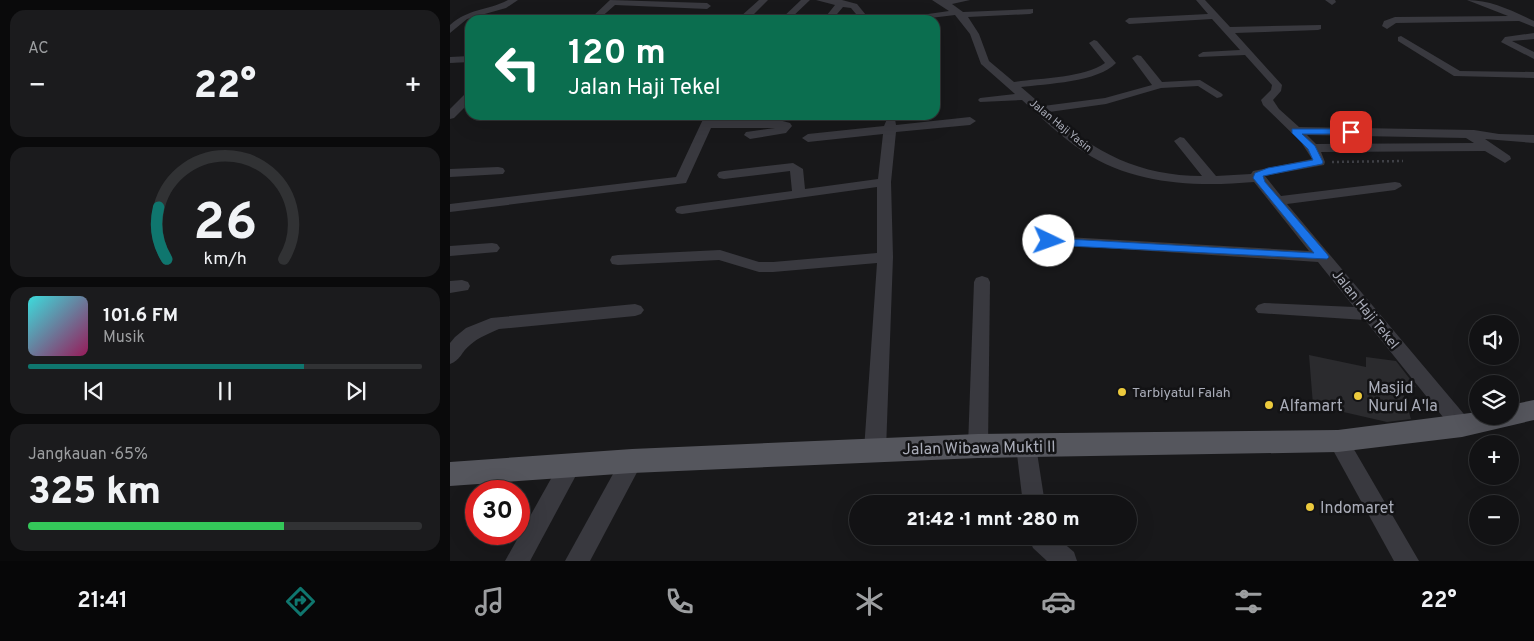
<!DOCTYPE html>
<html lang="id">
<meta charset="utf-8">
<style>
body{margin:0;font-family:Overpass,sans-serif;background:#1b1b1d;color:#f1f3f6;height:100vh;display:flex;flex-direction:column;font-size:19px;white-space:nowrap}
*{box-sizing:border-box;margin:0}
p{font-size:16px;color:#9c9ea0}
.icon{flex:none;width:28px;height:28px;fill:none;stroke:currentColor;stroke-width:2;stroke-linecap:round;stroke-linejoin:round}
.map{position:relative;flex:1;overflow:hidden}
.details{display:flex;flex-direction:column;gap:10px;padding:10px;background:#0a0a0b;width:450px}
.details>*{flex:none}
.hud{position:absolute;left:15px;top:15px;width:475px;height:105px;border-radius:15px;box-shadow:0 5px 20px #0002,0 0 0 1px #313234;background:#0b6e4f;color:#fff;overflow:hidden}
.fabs{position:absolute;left:1019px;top:315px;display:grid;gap:10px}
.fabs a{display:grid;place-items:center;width:50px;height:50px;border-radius:50%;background:#121214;box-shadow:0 5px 20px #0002,0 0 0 1px #313234;font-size:25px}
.speed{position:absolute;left:15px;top:480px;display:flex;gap:10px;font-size:25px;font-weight:700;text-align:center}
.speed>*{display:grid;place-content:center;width:65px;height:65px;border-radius:50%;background:#121214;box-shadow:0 5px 20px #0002,0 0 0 1px #313234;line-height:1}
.speed .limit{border:8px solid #d22;background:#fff;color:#111}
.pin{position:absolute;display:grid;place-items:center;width:42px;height:42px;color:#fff;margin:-21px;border-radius:10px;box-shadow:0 2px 8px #0006}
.me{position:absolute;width:55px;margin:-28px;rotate:93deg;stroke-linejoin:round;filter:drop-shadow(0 0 4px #0008)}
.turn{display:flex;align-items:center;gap:18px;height:105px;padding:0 20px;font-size:22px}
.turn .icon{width:65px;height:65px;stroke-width:2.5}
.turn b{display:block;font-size:35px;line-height:42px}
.big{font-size:38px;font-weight:800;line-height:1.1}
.details .card{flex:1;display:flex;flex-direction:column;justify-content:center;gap:8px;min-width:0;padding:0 18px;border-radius:15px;background:#1b1b1d}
.details .dial{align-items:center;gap:0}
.dial svg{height:130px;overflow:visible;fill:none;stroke:#313234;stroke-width:7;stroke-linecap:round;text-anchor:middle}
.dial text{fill:#f1f3f6;stroke:none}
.song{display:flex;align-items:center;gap:15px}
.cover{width:60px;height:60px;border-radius:8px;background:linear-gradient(135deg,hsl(180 70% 55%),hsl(330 70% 35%))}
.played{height:5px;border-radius:2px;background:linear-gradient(90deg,#0f766e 70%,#313234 70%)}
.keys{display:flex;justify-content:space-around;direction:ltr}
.heat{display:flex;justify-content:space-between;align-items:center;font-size:28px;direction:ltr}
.charge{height:8px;border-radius:4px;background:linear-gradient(90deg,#34c759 65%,#313234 0)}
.trip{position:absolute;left:399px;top:495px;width:288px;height:50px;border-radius:25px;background:#121214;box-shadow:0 5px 20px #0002,0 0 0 1px #313234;font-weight:800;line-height:50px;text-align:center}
.tab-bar{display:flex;height:80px;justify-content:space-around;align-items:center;background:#070708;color:#9c9ea0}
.tab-bar .icon{width:35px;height:35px}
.tab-bar .active{color:#0f766e}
.tab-bar b{font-size:22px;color:#f1f3f6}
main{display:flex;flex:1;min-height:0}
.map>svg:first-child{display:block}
</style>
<main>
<section class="details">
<div class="card"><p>AC</p>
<div class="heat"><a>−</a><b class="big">22°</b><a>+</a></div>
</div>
<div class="card dial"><svg viewBox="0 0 100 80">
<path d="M14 69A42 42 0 1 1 86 69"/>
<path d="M14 69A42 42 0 0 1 9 37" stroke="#0f766e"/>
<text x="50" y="56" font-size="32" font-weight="700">26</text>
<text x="50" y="72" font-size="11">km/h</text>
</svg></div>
<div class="card">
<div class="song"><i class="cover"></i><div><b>101.6 FM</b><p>Musik</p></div></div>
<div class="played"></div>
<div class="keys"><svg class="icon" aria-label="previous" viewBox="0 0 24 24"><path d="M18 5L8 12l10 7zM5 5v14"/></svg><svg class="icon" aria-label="pause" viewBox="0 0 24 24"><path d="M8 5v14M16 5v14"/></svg><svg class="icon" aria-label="next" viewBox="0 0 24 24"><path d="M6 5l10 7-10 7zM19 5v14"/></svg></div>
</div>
<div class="card"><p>Jangkauan · 65%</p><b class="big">325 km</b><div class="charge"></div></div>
</section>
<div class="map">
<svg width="1084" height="561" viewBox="0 0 1084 561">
<rect width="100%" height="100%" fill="#18181a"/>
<path fill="#2b2b2e" d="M859,355l57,12v-10l30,4 20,26 -15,-1 10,33 -24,3 -74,-17z"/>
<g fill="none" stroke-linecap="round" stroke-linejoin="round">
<path stroke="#3f4046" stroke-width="2.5" stroke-dasharray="2 3" stroke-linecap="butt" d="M882,162l71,-1"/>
<g fill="#39393f" fill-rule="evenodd">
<path d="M58,0h10l-12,8 -39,11 -17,14v-8c19,-17 37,-14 58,-25z"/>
<path d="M160,0l97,3 4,3 -4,3 -92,-4 -17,15h-9z"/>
<path d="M309,0h9l-19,19v1h-10l1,-3z"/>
<path d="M351,0h9l-21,20h-9z"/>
<path d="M366,0h26l15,4 13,16h-9l-10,-12 -8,-1 -11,13h-9l12,-15z"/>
<path d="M482,0h38l-18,4 11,8 70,-3v4l-3,1 -62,3 11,17 10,27 25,21c25,-4 71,-4 91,-19l-16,-20 5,-3 3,1 19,22c-17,19 -71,21 -95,24l22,19 62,-8 47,-13 -20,-27 5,-3 4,1 21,26 38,-2 21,13 2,2 -2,2 -4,1 -19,-12 -37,2 -55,16 -57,8c46,41 91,64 153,64l-28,-35 6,-4 4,1 32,38 35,-2 2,-3 59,-12 -11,-17 -38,-37 -2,-5 10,-10 1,-5 -27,-30 -46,2 -1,-2 5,-3 37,-2 -28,-31 -83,5 -4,-3 4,-3 79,-4 -12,-14h9l25,27 91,-2v4l-3,1 -83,3 47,52 -1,6 -8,9 6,9 20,18 175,3 25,4 35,1v8l-49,-4 25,17 1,3 -6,4 -20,-12 -164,1 4,10 -1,3 -59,11 16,20 114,-14 5,1 2,3 -7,4 -108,14 182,216 3,6 -3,6 -7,3 -7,-3 -90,-112 -107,-7 -3,-4 3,-4 6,-2 90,4 -36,-45 -274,-18 -3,-3 3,-3 5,-2 260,15 -55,-69c-58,5 -119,3 -170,-30 -23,-15 -42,-34 -62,-52l-42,2 -2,-2 2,-2 35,-4 -34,-30 -11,-30 -15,-19 -41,5v-4l35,-5zM857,135l159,3 8,5 -158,1z"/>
<path d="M875,0h10l1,2 -4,3z"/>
<path d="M1017,0c24,0 46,11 67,21v6l-15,-6 -123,2 -9,6 -5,-3 2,-5 11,-4 113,-1z"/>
<path d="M232,15l4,3 -1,2 -33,-1 4,-3z"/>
<path d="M1084,33v6l-22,2 22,11v7l-33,-17 4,-5z"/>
<path d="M951,36l59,35 74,1v6l-80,-2 -56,-35v-4z"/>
<path d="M20,56v6l-20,1v-6z"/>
<path d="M20,92v10l-16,16 -4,1v-10l16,-16z"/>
<path d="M255,115h12l-3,5h65l11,3 2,3 -6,7 -36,6 -6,-4 2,-3 29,-4h-64l-25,55 -236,29v-8l226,-27z"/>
<path d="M441,117l4,2 1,6 74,-8 6,4 -6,4 -74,7 -5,50 2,75 -7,193 -4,7 -7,2 -7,-2 -4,-7 13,-187 -104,9h-14l-40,-12 -101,5 -6,-1 -2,-4 2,-4 6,-1 102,-5 39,12h14l104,-9v-66l-195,27 -5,-1 -2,-3 2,-3 5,-1 110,-15 -2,-20 -66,8 -5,-1 -2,-3 2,-3 5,-1 69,-8 10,6 2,20 73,-10 5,-45 -75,8 -6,-4 6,-4 76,-8 3,-7z"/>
<path d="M48,167l5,1 2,3 -2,3 -53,3v-8z"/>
<path d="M42,243l5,1 3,4 -3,4 -47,4v-10z"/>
<path d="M532,276l6,2 2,4 -2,164 -3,7 -7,2 -7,-2 -3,-7 6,-164 2,-4z"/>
<path d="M12,280l6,2 2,4 -2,4 -18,3v-12z"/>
<path d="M185,304l6,2 3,4 -3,4 -6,2 -136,13c-11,5 -20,8 -29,16 -8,6 -10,16 -20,19v-21l5,-6 11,-9 25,-10z"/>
<path d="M888,432l7,2 74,127h-25l-66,-120 3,-7z"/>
<path d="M576,437l7,2 3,7 9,58h-22l-7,-58 3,-7z"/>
<path d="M182,451l8,3 3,7 -53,100h-25l59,-107z"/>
<path d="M120,456l8,3 3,7 -51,95h-25l57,-102z"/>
<path d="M578,536h27l19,16 3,9h-30l-14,-13z"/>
</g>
<path fill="#55565d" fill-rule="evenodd" d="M1084,400v20l-72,17 -124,15 -360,6 -346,15 -182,13v-24l182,-13 346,-15 360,-4 140,-18v4h32v-11z"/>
</g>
<path fill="#1a73e8" stroke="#114b97" d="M842,129h59l4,3 -4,2h-49l13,12 8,16 -1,2 -59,12 2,6 62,72 2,3 -2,2 -278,-14 -5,-4 5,-3 265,15 -61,-75 2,-5 13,-5 45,-8 -5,-11 -16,-16z"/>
<g fill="#ecca3d" stroke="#131315" stroke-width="2">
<circle cx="672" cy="392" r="5"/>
<circle cx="908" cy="396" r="5"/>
<circle cx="819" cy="405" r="5"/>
<circle cx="860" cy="507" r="5"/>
</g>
<g text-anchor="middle" stroke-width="5" stroke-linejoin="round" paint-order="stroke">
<g font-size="11" fill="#aaadb9" stroke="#131315">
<text transform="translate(611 125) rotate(39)" y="4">Jalan Haji Yasin</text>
</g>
<g font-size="14" fill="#aaadb9" stroke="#131315">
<text transform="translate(916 309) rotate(51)" y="5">Jalan Haji Tekel</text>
</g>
<g font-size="14" fill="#aaadb9" stroke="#131315" text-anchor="start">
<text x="682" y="397">Tarbiyatul Falah</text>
</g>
<g font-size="16" fill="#aaadb9" stroke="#131315" text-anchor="start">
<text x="918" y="393">Masjid<tspan x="918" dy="18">Nurul A'la</tspan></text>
<text x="829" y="411">Alfamart</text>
<text x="870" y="513">Indomaret</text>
</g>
<g font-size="16" fill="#aaadb9" stroke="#131315">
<text transform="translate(529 447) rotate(-1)" y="6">Jalan Wibawa Mukti II</text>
</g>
</g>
</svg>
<div class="fabs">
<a><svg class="icon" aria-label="sound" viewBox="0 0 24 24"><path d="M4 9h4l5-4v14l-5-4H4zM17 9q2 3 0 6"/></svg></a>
<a><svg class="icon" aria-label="layers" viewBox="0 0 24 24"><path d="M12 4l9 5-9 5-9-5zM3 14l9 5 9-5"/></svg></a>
<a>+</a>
<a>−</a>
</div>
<div class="speed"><div class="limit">30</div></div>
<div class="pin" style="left:901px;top:132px;background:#d93025"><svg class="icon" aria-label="arrive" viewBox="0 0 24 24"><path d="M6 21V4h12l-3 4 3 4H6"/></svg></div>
<svg class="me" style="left:599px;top:241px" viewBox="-20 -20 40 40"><circle r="19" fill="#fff"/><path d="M0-13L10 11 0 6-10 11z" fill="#1a73e8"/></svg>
<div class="trip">21:42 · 1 mnt · 280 m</div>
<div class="hud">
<div class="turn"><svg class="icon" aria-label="left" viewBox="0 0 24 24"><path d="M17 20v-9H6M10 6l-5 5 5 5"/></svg><div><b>120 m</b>Jalan Haji Tekel</div></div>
</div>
</div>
</main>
<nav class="tab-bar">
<b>21:41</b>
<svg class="icon active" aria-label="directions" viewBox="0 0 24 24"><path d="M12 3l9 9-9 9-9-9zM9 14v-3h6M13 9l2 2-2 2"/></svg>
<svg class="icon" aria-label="music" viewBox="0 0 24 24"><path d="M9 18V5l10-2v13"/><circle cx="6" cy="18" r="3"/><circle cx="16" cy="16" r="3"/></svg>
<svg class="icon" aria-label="phone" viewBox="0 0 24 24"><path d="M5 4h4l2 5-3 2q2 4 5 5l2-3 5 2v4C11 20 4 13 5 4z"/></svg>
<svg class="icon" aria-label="climate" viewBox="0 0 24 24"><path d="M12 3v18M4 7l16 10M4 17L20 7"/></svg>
<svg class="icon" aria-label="car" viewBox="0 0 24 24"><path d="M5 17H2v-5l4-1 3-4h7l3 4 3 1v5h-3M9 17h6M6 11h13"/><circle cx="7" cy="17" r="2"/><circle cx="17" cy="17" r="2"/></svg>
<svg class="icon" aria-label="filters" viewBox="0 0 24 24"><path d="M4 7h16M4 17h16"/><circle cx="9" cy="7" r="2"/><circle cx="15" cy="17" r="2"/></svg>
<b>22°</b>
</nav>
